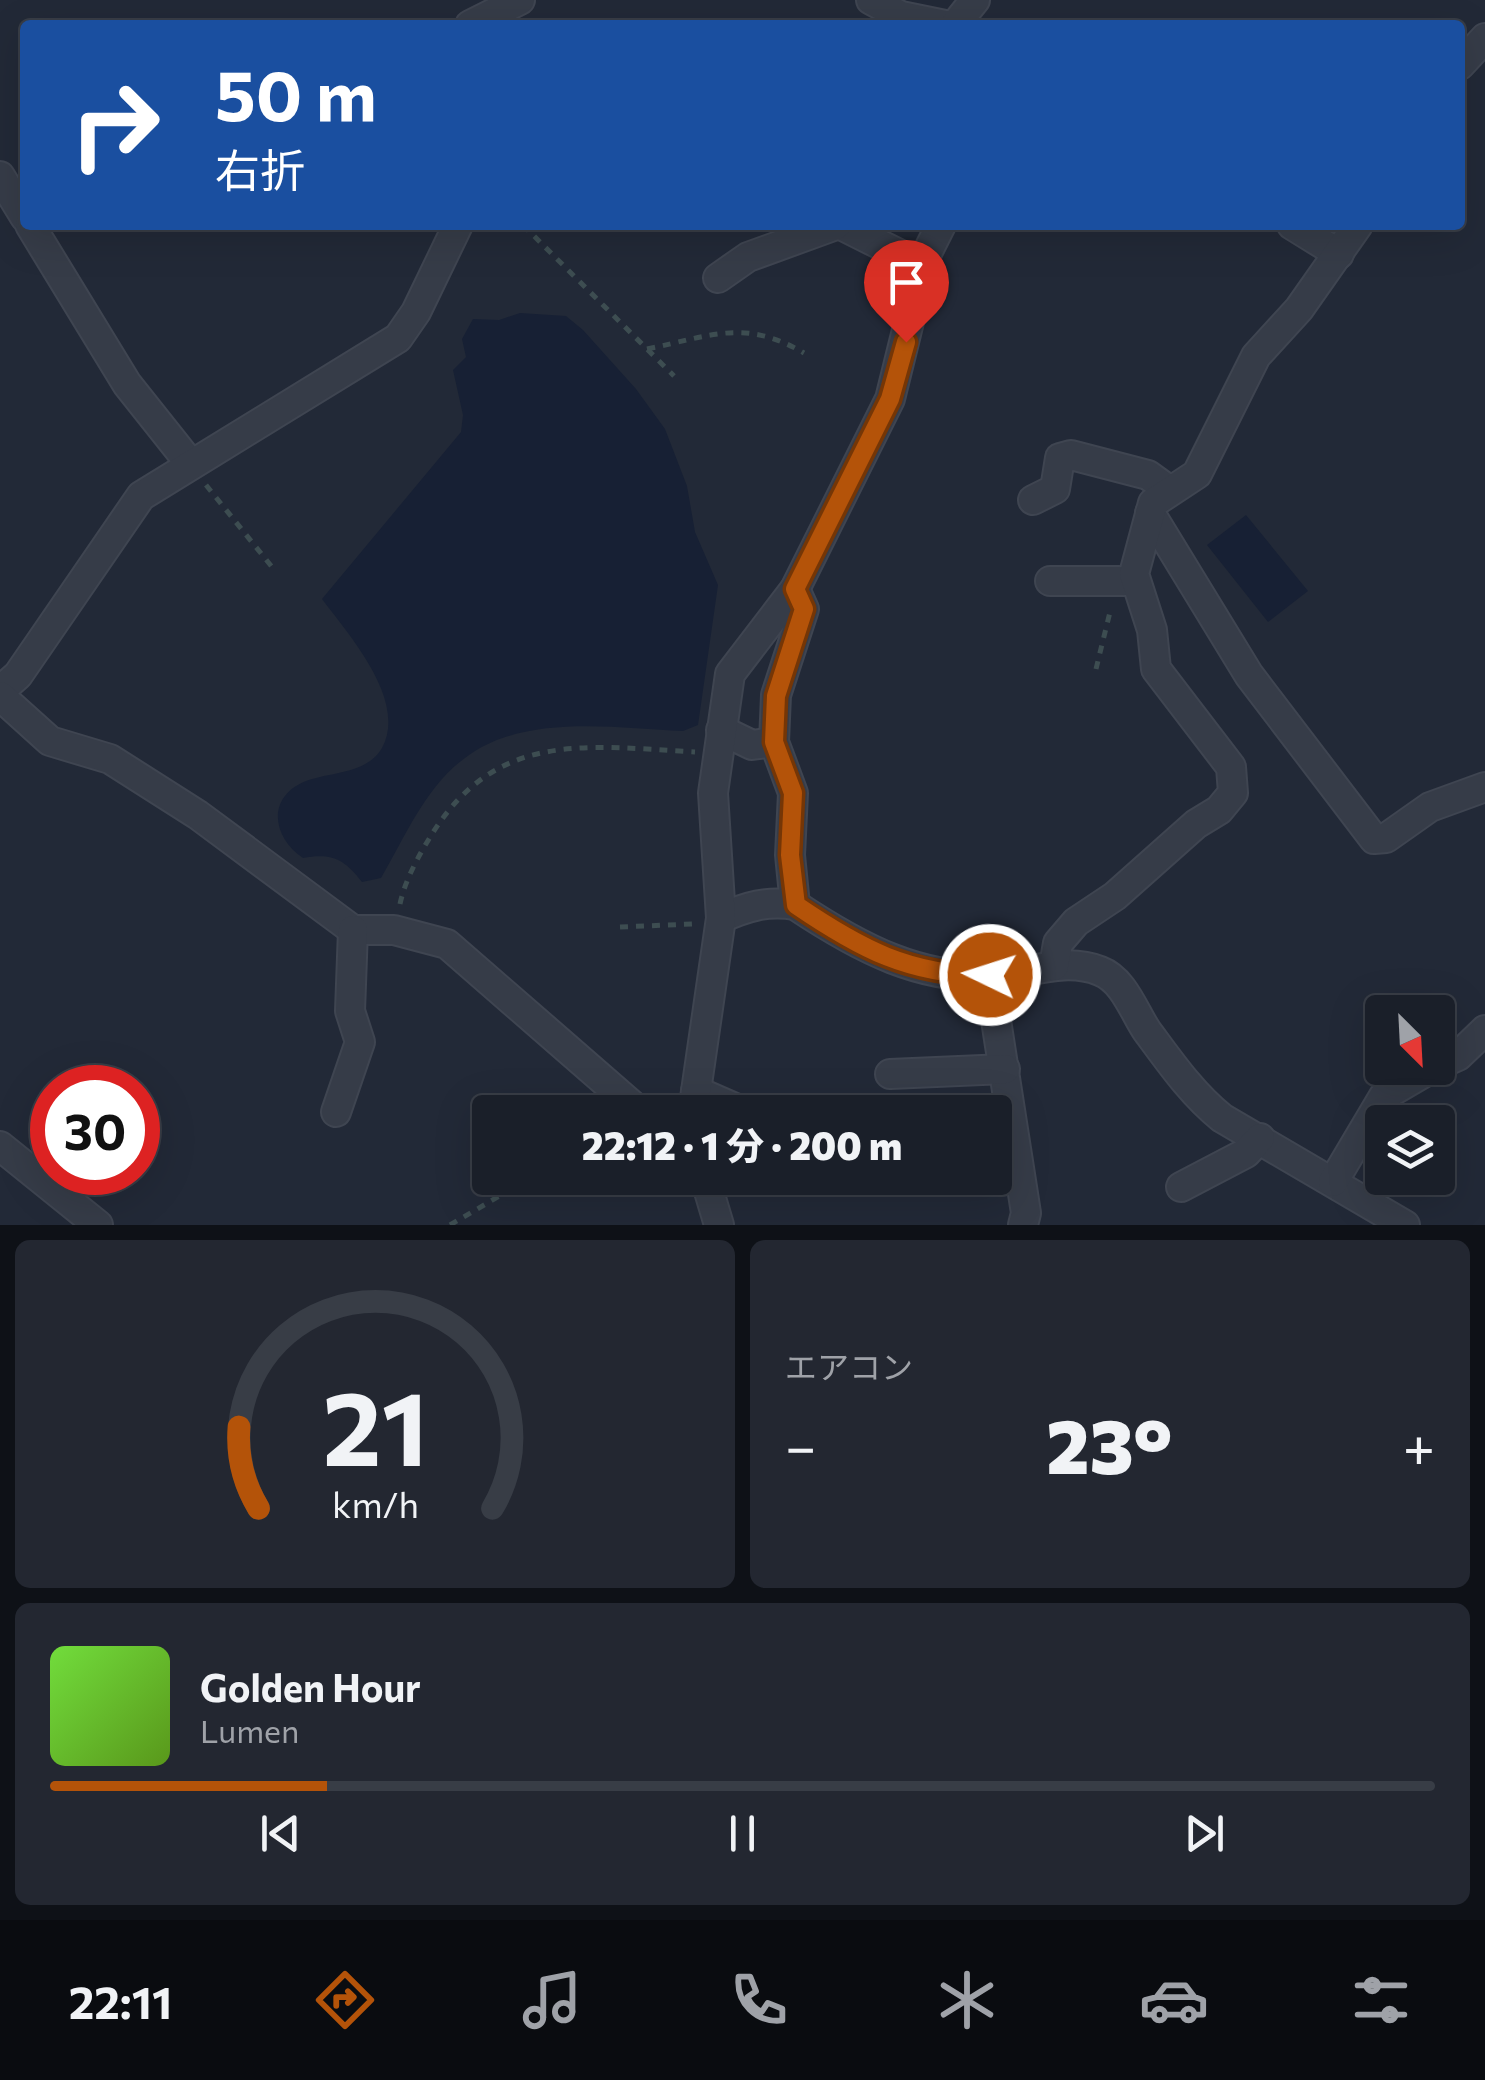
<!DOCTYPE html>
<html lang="ja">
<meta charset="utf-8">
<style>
body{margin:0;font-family:Commissioner,"Noto Sans JP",sans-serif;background:#232731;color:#f1f3f6;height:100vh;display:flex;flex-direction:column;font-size:38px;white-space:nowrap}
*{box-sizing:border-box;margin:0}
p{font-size:32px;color:#9fa2a8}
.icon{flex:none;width:55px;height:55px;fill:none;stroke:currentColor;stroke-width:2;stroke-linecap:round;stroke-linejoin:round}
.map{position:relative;height:1225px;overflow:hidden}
.panel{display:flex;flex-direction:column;gap:15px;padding:15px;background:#0e1117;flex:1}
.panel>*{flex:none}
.banner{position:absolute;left:20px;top:20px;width:1445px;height:210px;border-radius:10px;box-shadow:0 10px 40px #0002,0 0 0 2px #383d46;background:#1a4fa0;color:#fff;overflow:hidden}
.needle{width:65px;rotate:156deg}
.buttons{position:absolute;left:1365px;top:995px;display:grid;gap:20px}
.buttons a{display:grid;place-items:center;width:90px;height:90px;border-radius:10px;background:#1a1f29;box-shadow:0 10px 40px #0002,0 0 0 2px #383d46;font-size:50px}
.speed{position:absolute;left:30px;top:1065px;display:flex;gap:20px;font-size:50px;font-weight:700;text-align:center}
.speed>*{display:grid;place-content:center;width:130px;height:130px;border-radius:50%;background:#1a1f29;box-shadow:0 10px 40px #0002,0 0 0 2px #383d46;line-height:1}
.speed .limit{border:15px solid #d22;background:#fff;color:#111}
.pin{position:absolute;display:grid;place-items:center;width:85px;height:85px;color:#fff;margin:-102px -42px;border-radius:50% 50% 50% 0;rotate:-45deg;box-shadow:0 0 10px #0007}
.pin .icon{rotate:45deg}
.me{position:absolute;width:110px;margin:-55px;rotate:274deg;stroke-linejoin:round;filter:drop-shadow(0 0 8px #0008)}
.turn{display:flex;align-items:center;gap:35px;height:210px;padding:0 30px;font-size:45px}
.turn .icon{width:130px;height:130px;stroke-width:2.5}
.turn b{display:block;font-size:70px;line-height:85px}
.big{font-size:75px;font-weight:800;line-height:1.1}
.panel .card{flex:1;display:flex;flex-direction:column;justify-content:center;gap:15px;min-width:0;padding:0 35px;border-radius:15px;background:#232731}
.panel .dial{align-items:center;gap:0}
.dial svg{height:260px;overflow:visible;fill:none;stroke:#383d46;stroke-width:7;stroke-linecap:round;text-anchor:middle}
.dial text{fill:#f1f3f6;stroke:none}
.song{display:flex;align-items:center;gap:30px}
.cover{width:120px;height:120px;border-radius:15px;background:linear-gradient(135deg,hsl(100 70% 55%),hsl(90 70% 35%))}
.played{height:10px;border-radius:5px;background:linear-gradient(90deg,#b45309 20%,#383d46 20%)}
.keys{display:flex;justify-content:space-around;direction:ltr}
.heat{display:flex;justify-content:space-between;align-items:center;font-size:55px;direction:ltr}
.panel .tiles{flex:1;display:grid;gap:15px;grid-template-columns:1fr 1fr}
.card:last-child{grid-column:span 2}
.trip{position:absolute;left:472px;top:1095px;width:540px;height:100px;border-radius:10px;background:#1a1f29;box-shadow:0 10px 40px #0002,0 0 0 2px #383d46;font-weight:800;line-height:100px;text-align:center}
.tabs{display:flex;height:160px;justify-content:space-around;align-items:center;background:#0a0c10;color:#9fa2a8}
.tabs .icon{width:70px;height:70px}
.tabs .active{color:#b45309}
.tabs b{font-size:45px;color:#f1f3f6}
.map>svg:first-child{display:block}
</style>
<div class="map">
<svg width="1485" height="1225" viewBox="0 0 1485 1225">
<rect width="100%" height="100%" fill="#222937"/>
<g fill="#172034">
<path d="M520,313l46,3 17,14 53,59 29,40 22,57 8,46 23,53 -20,140 -15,6c-69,-3 -159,-18 -218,27 -39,28 -60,79 -84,120l-19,4c-18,-23 -30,-29 -59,-24 -31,-21 -37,-61 3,-77 24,-9 61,-7 76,-33 26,-48 -34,-114 -60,-149l139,-167 2,-17 -10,-45 13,-13 -4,-18 11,-20 26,1z"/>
<path d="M1246,515l62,76 -40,31 -61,-77z"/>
</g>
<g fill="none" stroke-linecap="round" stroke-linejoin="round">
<g stroke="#3f4551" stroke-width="32">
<g id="minor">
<path d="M871,0l30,16 44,9"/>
<path d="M470,25l50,-25"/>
<path d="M955,25l20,-25"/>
<path d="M1460,65l25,-27"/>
<path d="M0,176l25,41"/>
<path d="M30,225l97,159 62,78"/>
<path d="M841,225l82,41"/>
<path d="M1292,225l47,29"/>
<path d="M718,278l30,-21 88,-32"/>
<path d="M1033,500l22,-11 5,-31 11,-3 77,20 22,16"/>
<path d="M1150,513l99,162 125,164 12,-1 44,-31 55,-20"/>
<path d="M1050,581h85"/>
<path d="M795,589l9,20 -28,86 -2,47 19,51 -3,62 5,50"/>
<path d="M0,691l18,-16 123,-179 257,-158 18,-26 42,-87"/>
<path d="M0,696l50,45 60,18 88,56 155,115h41l53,14 193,168"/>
<path d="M721,730l31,15 22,-3"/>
<path d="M721,918c25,-11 47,-18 74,-13 63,42 128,78 207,70 33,-4 65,-17 98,-4 24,9 34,41 47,60 23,31 45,63 75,87l183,107"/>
<path d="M1054,966l4,-23 18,-21 39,-26 81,-72 23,-14 14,-17 -2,-26 -75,-98 -4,-39 -18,-56 19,-71 44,-29 59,-118 43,-47 59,-84"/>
<path d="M989,975l37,238 -3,12"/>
<path d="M1438,1065l20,-9 27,-26"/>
<path d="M890,1074l115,-5"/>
<path d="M696,1091l48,21"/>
<path d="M336,1112l24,-70 -10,-31 3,-81"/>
<path d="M693,1112l28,-194 -8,-125 17,-119 65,-85 95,-190 35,-142 16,-32"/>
<path d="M0,1146l98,79"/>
<path d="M705,1178l14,47"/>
<path d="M1333,1182l51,-86 48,-28"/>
<path d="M1181,1187l65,-34 14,-15"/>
</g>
</g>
<g stroke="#3d4d51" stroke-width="5" stroke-dasharray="8 8" stroke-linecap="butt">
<path d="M523,225l151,151"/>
<path d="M647,349c64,-13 97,-31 157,4"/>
<path d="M206,485l66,82"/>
<path d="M1096,669l15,-61"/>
<path d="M400,904c5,-24 19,-49 32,-70 65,-104 155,-88 263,-82"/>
<path d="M620,927l72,-3"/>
<path d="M450,1225l80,-47"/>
</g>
<use href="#minor" stroke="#363c48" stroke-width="28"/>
</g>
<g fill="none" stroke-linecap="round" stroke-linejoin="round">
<g stroke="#753606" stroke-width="25">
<path id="route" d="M906,342l-16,57 -95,190 9,20 -28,87 -2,46 19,51 -3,62 6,50c63,43 114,71 194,70"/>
</g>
<use href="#route" stroke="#b45309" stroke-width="18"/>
</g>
</svg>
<div class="buttons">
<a><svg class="needle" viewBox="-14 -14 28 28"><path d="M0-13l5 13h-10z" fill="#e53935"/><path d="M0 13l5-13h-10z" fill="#9fa2a8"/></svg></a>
<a><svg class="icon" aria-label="layers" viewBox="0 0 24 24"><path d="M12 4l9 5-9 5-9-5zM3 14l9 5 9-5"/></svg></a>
</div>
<div class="speed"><div class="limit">30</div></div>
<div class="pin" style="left:906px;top:342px;background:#d93025"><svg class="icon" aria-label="arrive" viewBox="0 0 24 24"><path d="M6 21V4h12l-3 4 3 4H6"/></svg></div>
<svg class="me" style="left:990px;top:975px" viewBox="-20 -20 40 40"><circle r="17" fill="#b45309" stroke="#fff" stroke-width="3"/><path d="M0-11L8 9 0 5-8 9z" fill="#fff"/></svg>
<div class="trip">22:12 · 1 分 · 200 m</div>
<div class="banner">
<div class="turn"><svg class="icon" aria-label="right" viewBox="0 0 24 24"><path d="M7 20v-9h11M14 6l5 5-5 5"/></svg><div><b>50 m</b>右折</div></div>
</div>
</div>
<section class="panel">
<div class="tiles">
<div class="card dial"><svg viewBox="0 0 100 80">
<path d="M14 69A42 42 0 1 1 86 69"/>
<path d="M14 69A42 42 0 0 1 8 44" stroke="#b45309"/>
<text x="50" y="56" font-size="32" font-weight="700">21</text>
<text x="50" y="72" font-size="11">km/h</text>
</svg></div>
<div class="card"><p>エアコン</p>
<div class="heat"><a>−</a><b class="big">23°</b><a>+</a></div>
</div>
<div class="card">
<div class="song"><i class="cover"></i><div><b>Golden Hour</b><p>Lumen</p></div></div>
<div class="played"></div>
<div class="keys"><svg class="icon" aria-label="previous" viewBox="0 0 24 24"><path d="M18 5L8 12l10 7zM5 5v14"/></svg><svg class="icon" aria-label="pause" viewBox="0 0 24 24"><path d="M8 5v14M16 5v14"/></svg><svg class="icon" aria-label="next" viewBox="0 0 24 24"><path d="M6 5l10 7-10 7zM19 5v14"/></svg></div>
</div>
</div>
</section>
<nav class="tabs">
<b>22:11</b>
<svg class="icon active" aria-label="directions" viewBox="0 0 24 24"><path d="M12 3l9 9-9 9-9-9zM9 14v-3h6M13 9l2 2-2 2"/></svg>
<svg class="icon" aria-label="music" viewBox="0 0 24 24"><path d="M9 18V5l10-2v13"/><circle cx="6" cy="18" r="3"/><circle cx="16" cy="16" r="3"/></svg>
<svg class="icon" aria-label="phone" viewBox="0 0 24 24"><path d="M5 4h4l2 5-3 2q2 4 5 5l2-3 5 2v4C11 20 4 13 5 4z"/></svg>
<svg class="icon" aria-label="climate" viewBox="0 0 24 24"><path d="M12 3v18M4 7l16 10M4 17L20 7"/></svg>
<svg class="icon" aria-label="car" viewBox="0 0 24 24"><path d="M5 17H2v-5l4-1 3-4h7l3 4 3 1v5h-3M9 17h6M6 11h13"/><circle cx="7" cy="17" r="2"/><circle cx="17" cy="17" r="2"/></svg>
<svg class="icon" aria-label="filters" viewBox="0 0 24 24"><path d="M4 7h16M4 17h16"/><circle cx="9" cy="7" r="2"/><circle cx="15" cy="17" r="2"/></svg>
</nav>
